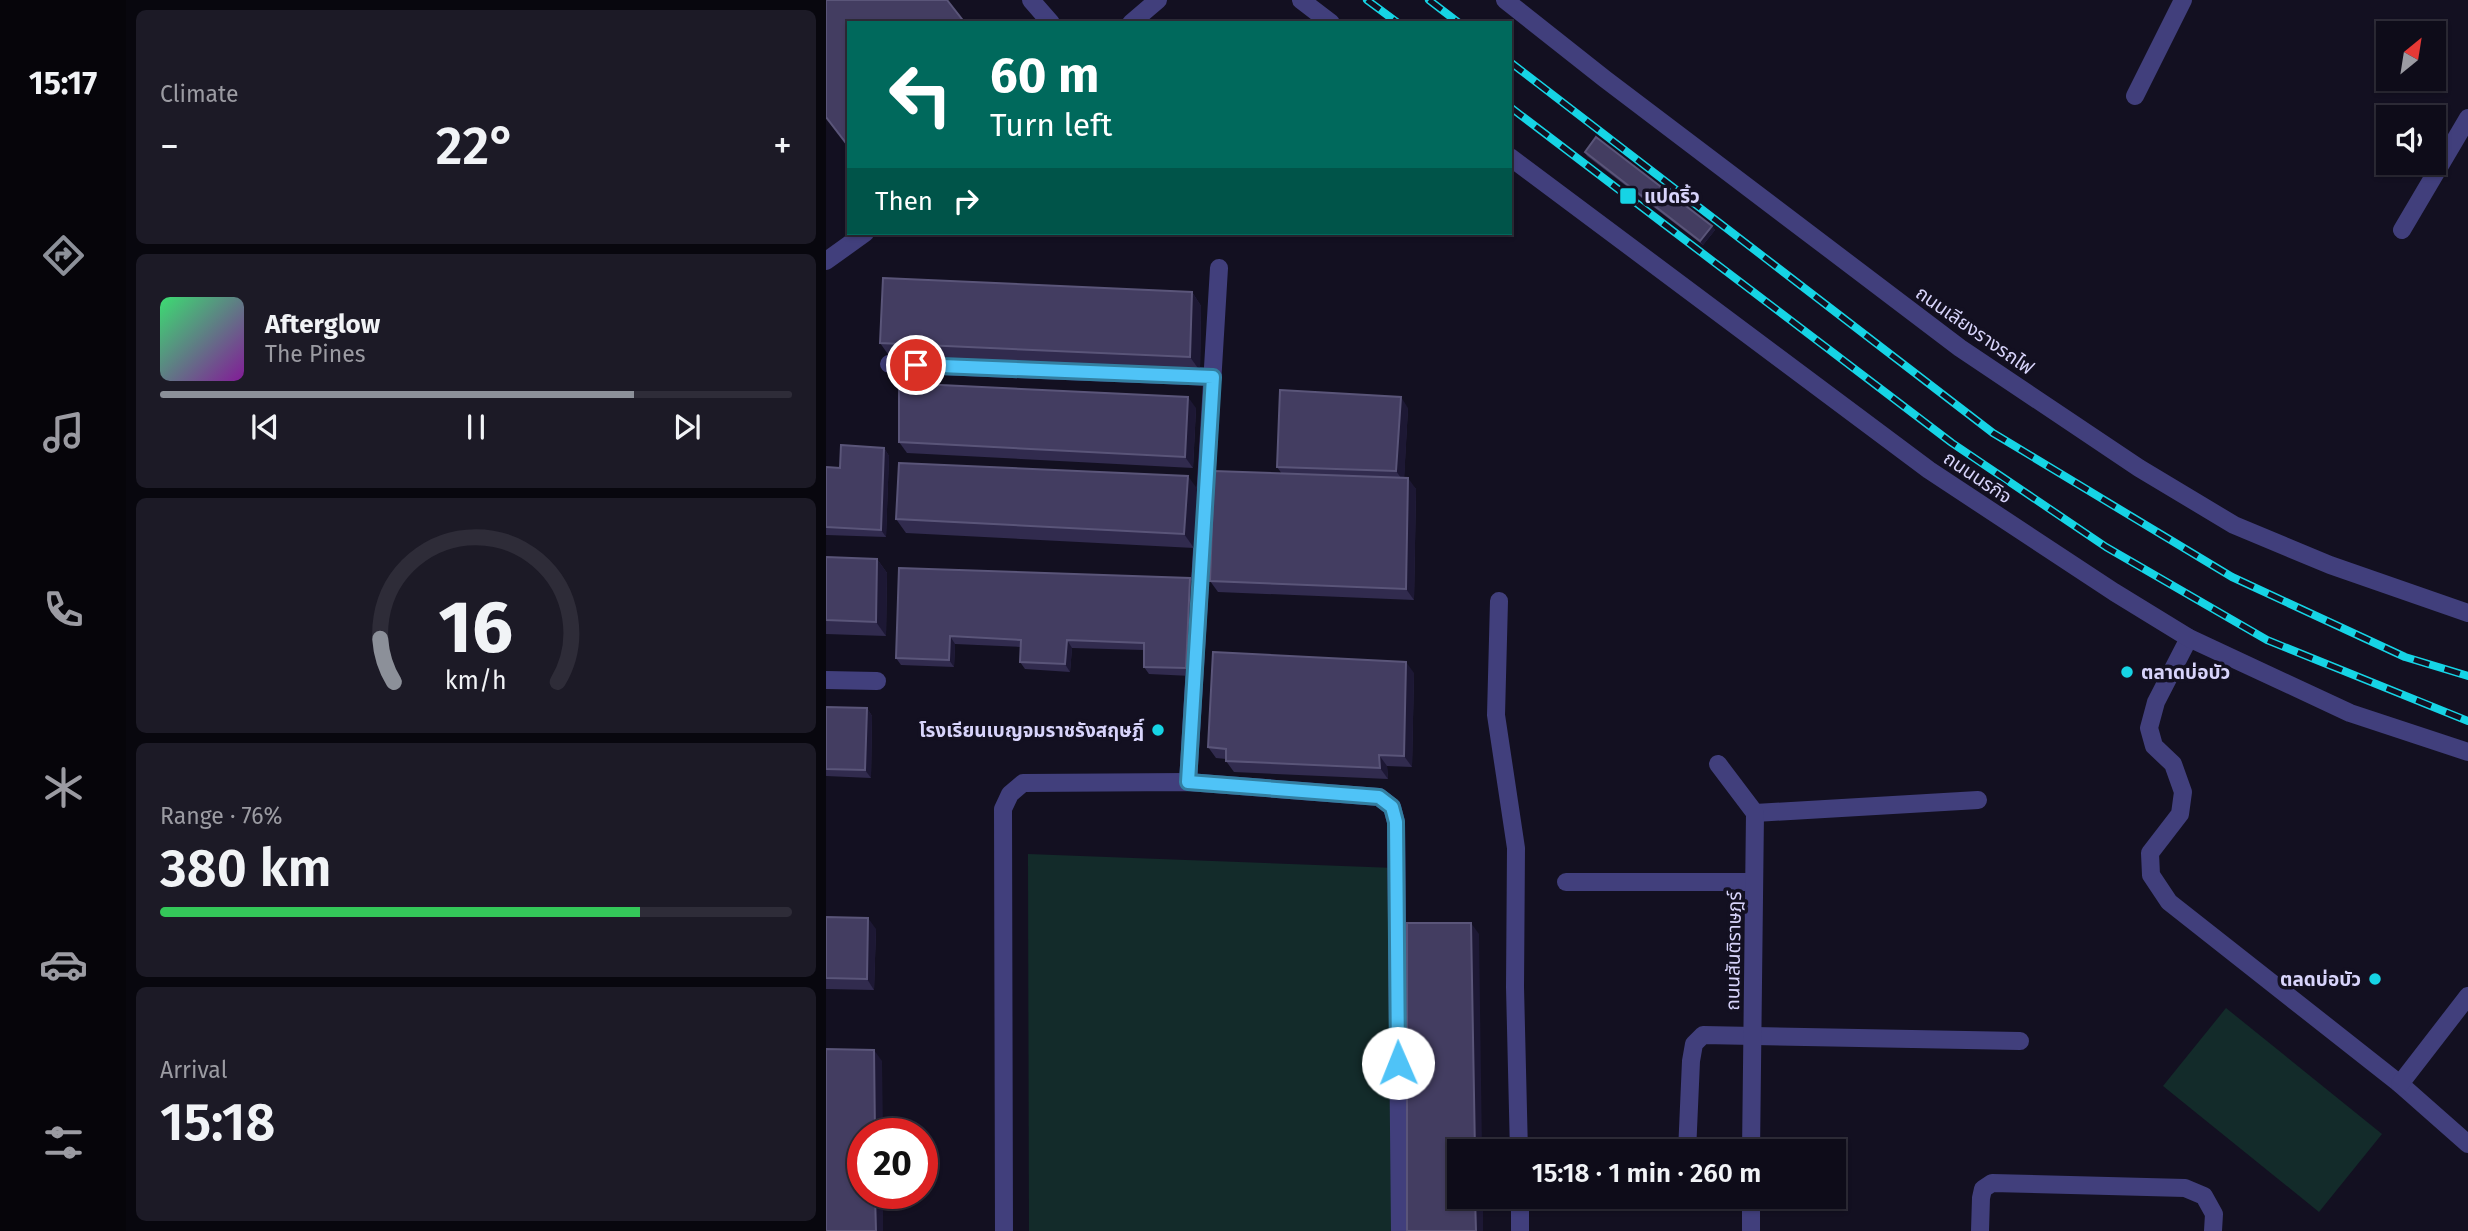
<!DOCTYPE html>
<meta charset="utf-8">
<style>
body{margin:0;font-family:"Fira Sans","Noto Sans Thai",sans-serif;background:#1c1a26;color:#f1f3f6;height:100vh;display:flex;flex-direction:column;font-size:26px;white-space:nowrap}
*{box-sizing:border-box;margin:0}
p{font-size:23px;color:#9b9ba2}
.icon{flex:none;width:38px;height:38px;fill:none;stroke:currentColor;stroke-width:2;stroke-linecap:round;stroke-linejoin:round}
.map{position:relative;flex:1;overflow:hidden}
.sheet{display:flex;flex-direction:column;gap:10px;padding:10px;background:#08070e;width:700px}
.sheet>*{flex:none}
.top-card{position:absolute;left:21px;top:21px;width:665px;height:214px;border-radius:0px;box-shadow:0 2px 5px #0004,0 0 0 2px #2e2c38;background:#00695c;color:#fff;overflow:hidden}
.needle{width:46px;rotate:30deg}
.controls{position:absolute;left:1550px;top:21px;display:grid;gap:14px}
.controls a{display:grid;place-items:center;width:70px;height:70px;border-radius:0px;background:#0e0c19;box-shadow:0 2px 5px #0004,0 0 0 2px #2e2c38;font-size:35px}
.speed{position:absolute;left:21px;top:1118px;display:flex;gap:14px;font-size:35px;font-weight:700;text-align:center}
.speed>*{display:grid;place-content:center;width:91px;height:91px;border-radius:50%;background:#0e0c19;box-shadow:0 2px 5px #0004,0 0 0 2px #2e2c38;line-height:1}
.speed .limit{border:10px solid #d22;background:#fff;color:#111}
.pin{position:absolute;display:grid;place-items:center;width:60px;height:60px;color:#fff;margin:-30px;border:4px solid #fff;border-radius:50%;box-shadow:0 2px 7px #0007}
.me{position:absolute;width:77px;margin:-38px;rotate:359deg;stroke-linejoin:round;filter:drop-shadow(0 0 5px #0008)}
.turn{display:flex;align-items:center;gap:24px;height:147px;padding:0 28px;font-size:32px}
.turn .icon{width:91px;height:91px;stroke-width:2.5}
.turn b{display:block;font-size:49px;line-height:60px}
.then{display:flex;align-items:center;height:66px;padding:0 28px;background:#0003;gap:14px;font-size:26px}
.big{font-size:52px;font-weight:600;line-height:1.1}
.sheet .tile{flex:1;display:flex;flex-direction:column;justify-content:center;gap:10px;min-width:0;padding:0 24px;border-radius:10px;background:#1c1a26}
.sheet .dial{align-items:center;gap:0}
.dial svg{height:182px;overflow:visible;fill:none;stroke:#2e2c38;stroke-width:7;stroke-linecap:round;text-anchor:middle}
.dial text{fill:#f1f3f6;stroke:none}
.song{display:flex;align-items:center;gap:21px}
.cover{width:84px;height:84px;border-radius:10px;background:linear-gradient(135deg,hsl(140 70% 55%),hsl(290 70% 35%))}
.played{height:7px;border-radius:4px;background:linear-gradient(90deg,#8c9099 75%,#2e2c38 75%)}
.keys{display:flex;justify-content:space-around;direction:ltr}
.heat{display:flex;justify-content:space-between;align-items:center;font-size:38px;direction:ltr}
.charge{height:10px;border-radius:5px;background:linear-gradient(90deg,#34c759 76%,#2e2c38 0)}
.trip{position:absolute;left:621px;top:1139px;width:399px;height:70px;border-radius:0px;background:#0e0c19;box-shadow:0 2px 5px #0004,0 0 0 2px #2e2c38;font-weight:600;line-height:70px;text-align:center}
main{display:flex;flex:1;min-height:0}
.dock{display:flex;flex-direction:column;width:126px;justify-content:space-around;align-items:center;background:#06050a;color:#9b9ba2}
.dock .icon{width:49px;height:49px}
.dock .on{color:#8c9099}
.dock b{font-size:32px;color:#f1f3f6}
.map>svg:first-child{display:block}
</style>
<main>
<nav class="dock">
<b>15:17</b>
<svg class="icon on" aria-label="directions" viewBox="0 0 24 24"><path d="M12 3l9 9-9 9-9-9zM9 14v-3h6M13 9l2 2-2 2"/></svg>
<svg class="icon" aria-label="music" viewBox="0 0 24 24"><path d="M9 18V5l10-2v13"/><circle cx="6" cy="18" r="3"/><circle cx="16" cy="16" r="3"/></svg>
<svg class="icon" aria-label="phone" viewBox="0 0 24 24"><path d="M5 4h4l2 5-3 2q2 4 5 5l2-3 5 2v4C11 20 4 13 5 4z"/></svg>
<svg class="icon" aria-label="climate" viewBox="0 0 24 24"><path d="M12 3v18M4 7l16 10M4 17L20 7"/></svg>
<svg class="icon" aria-label="car" viewBox="0 0 24 24"><path d="M5 17H2v-5l4-1 3-4h7l3 4 3 1v5h-3M9 17h6M6 11h13"/><circle cx="7" cy="17" r="2"/><circle cx="17" cy="17" r="2"/></svg>
<svg class="icon" aria-label="filters" viewBox="0 0 24 24"><path d="M4 7h16M4 17h16"/><circle cx="9" cy="7" r="2"/><circle cx="15" cy="17" r="2"/></svg>
</nav>
<section class="sheet">
<div class="tile"><p>Climate</p>
<div class="heat"><a>−</a><b class="big">22°</b><a>+</a></div>
</div>
<div class="tile">
<div class="song"><i class="cover"></i><div><b>Afterglow</b><p>The Pines</p></div></div>
<div class="played"></div>
<div class="keys"><svg class="icon" aria-label="previous" viewBox="0 0 24 24"><path d="M18 5L8 12l10 7zM5 5v14"/></svg><svg class="icon" aria-label="pause" viewBox="0 0 24 24"><path d="M8 5v14M16 5v14"/></svg><svg class="icon" aria-label="next" viewBox="0 0 24 24"><path d="M6 5l10 7-10 7zM19 5v14"/></svg></div>
</div>
<div class="tile dial"><svg viewBox="0 0 100 80">
<path d="M14 69A42 42 0 1 1 86 69"/>
<path d="M14 69A42 42 0 0 1 8 50" stroke="#8c9099"/>
<text x="50" y="56" font-size="32" font-weight="700">16</text>
<text x="50" y="72" font-size="11">km/h</text>
</svg></div>
<div class="tile"><p>Range · 76%</p><b class="big">380 km</b><div class="charge"></div></div>
<div class="tile"><p>Arrival</p><b class="big">15:18</b></div>
</section>
<div class="map">
<svg width="1642" height="1231" viewBox="0 0 1642 1231">
<rect width="100%" height="100%" fill="#131021"/>
<g fill="#132b2a">
<path d="M202,854l367,14 5,363h-371z"/>
<path d="M1400,1008l156,126 -63,78 -156,-126z"/>
</g>
<g fill="none" stroke-linecap="round" stroke-linejoin="round">
<g stroke="#413f7c" stroke-width="18">
<path d="M205,0l20,23"/>
<path d="M1309,96l48,-96"/>
<path d="M63,364l324,13"/>
<path d="M1363,638l-33,64 -7,26 5,18 19,18 10,28 -3,22 -30,39 1,22 18,27 231,182 68,60"/>
<path d="M0,680l51,1"/>
<path d="M362,782l31,-514"/>
<path d="M929,813l223,-13"/>
<path d="M740,882h188"/>
<path d="M1574,1084l68,-88"/>
<path d="M861,1152l4,-91 3,-17 9,-9 317,6"/>
<path d="M178,1231l-1,-422 7,-15 13,-11 165,-1 191,15 13,10 4,15 4,409"/>
<path d="M1154,1231l1,-33 2,-9 9,-6 193,5 19,8 10,18 -1,17"/>
</g>
<g stroke="#413f7c" stroke-width="18">
<path d="M475,0l30,23"/>
<path d="M679,0l100,79 355,269 179,120 95,57 96,40 138,48"/>
<path d="M305,23l27,-23"/>
<path d="M684,157l419,313 185,122 75,46 161,75 118,39"/>
<path d="M1576,230l66,-112"/>
<path d="M0,261l39,-28"/>
<path d="M673,601l-3,114 20,133 -1,139 4,165"/>
<path d="M892,764l37,49 -4,339"/>
<path d="M694,1197v34"/>
<path d="M925,1231v-34"/>
</g>
<g stroke="#16d4e5" stroke-width="8">
<g id="rail">
<path d="M541,0l31,23"/>
<path d="M603,0l30,23"/>
<path d="M684,62l483,371 239,144 173,80 63,19"/>
<path d="M684,107l442,336 154,104 161,93 201,81"/>
</g>
</g>
<use href="#rail" stroke="#131021" stroke-width="5" stroke-dasharray="16" stroke-linecap="butt"/>
</g>
<g fill="#312b4e">
<path d="M759,152l127,74 3,4 -12,15 -116,-89z"/>
<path d="M366,292l9,14 -1,65 -310,-14 -10,-14z"/>
<path d="M370,408l-3,60 -286,-15 -8,-11z"/>
<path d="M582,408l-4,70 12,11 -2,111 -196,-8 -8,-11 72,-107 -5,-7z"/>
<path d="M58,448l5,8 -3,81 -60,-2v-68l14,1z"/>
<path d="M372,490l-4,58 -288,-15 -10,-14z"/>
<path d="M0,557l51,2 10,14 -1,63 -60,-2z"/>
<path d="M73,568l296,18 -4,90 -42,-2 -5,-7v-17l-72,-2 -2,24 -45,-3 -5,-7 1,-15 -66,-3 -1,23 -53,-2 -5,-7z"/>
<path d="M588,673l-2,94 -25,-1 1,13 -154,-7 -8,-11v-2l-10,-1 -8,-11z"/>
<path d="M0,707l41,1 5,8 -1,62 -45,-2z"/>
<path d="M0,917l50,12 -2,61 -48,-1z"/>
</g>
<g fill="#1d1834">
<path d="M886,226l3,4 -12,15 -3,-4z"/>
<path d="M366,292l9,14 -1,65 -10,-14z"/>
<path d="M362,397l8,11 -3,60 -8,-11z"/>
<path d="M575,397l7,11 -4,74 -8,-11z"/>
<path d="M58,448l5,8 -3,81 -5,-7z"/>
<path d="M362,476l10,14 -4,58 -10,-14z"/>
<path d="M582,478l8,11 -2,111 -8,-11z"/>
<path d="M51,559l10,14 -1,63 -10,-14z"/>
<path d="M364,578l5,8 -4,90 -5,-8z"/>
<path d="M124,636l5,8 -1,23 -5,-7z"/>
<path d="M241,640l5,8 -2,24 -5,-8z"/>
<path d="M580,662l8,11 -2,94 -8,-11z"/>
<path d="M41,708l5,8 -1,62 -6,-8z"/>
<path d="M553,755l8,11 1,13 -8,-11z"/>
<path d="M42,918l8,11 -2,61 -7,-11z"/>
<path d="M645,923l8,11 3,218h-7z"/>
<path d="M48,1050l8,11 1,73h-8z"/>
<path d="M49,1194h8v37h-7z"/>
<path d="M649,1197h8v34h-7z"/>
</g>
<g fill="#433d61" stroke="#5a5579" stroke-width="2">
<path d="M0,0h121l18,23h-116v124l-23,-30z"/>
<path d="M770,137l116,89 -12,15 -115,-89z"/>
<path d="M57,278l309,14 -2,65 -310,-14z"/>
<path d="M73,383l289,14 -3,60 -286,-15z"/>
<path d="M454,390l121,7 -5,74 -119,-4z"/>
<path d="M15,445l43,3 -3,82 -55,-3v-60l14,1z"/>
<path d="M73,463l289,13 -4,58 -288,-15z"/>
<path d="M388,471l194,7 -2,111 -196,-8z"/>
<path d="M0,557l51,2 -1,63 -50,-2z"/>
<path d="M73,568l291,10 -4,90 -42,-1v-24l-77,-3 -2,24 -45,-2 1,-22 -71,-4 -1,24 -53,-2z"/>
<path d="M387,652l193,10 -2,94 -25,-1 1,13 -154,-7v-12l-18,-2z"/>
<path d="M0,707l41,1 -2,62 -39,-1z"/>
<path d="M0,917l42,1 -1,61 -41,-1z"/>
<path d="M581,923h64l4,229h-15v45h15l1,34h-69z"/>
<path d="M0,1049l48,1 1,84h-12v60h12l1,37h-50z"/>
</g>
<g fill="none" stroke-linecap="round" stroke-linejoin="round">
<g stroke="#337fa1" stroke-width="18">
<path id="route" d="M90,365l297,12 -25,405 191,15 13,10 4,15 2,241"/>
</g>
<use href="#route" stroke="#4fc3f7" stroke-width="12"/>
</g>
<g fill="#16d4e5" stroke="#131021" stroke-width="2.5">
<rect x="793" y="187" width="18" height="18" rx="3.5"/>
<circle cx="1301" cy="672" r="7"/>
<circle cx="332" cy="730" r="7"/>
<circle cx="1549" cy="979" r="7"/>
</g>
<g text-anchor="middle" stroke-width="7" stroke-linejoin="round" paint-order="stroke">
<g font-size="19" font-weight="bold" fill="#d8d4fb" stroke="#131021" text-anchor="start">
<text x="818" y="203">แปดริ้ว</text>
<text x="1315" y="679">ตลาดบ่อบัว</text>
<text x="318" y="737" text-anchor="end">โรงเรียนเบญจมราชรังสฤษฎิ์</text>
<text x="1535" y="986" text-anchor="end">ตลดบ่อบัว</text>
</g>
<g font-size="19" fill="#d8d4fb" stroke="#131021">
<text transform="translate(1149 330) rotate(35)" y="7">ถนนเลียงรางรถไฟ</text>
<text transform="translate(1152 477) rotate(34)" y="7">ถนนนรกิจ</text>
<text transform="translate(907 951) rotate(-89)" y="7">ถนนสันติราษฎร์</text>
</g>
</g>
</svg>
<div class="controls">
<a><svg class="needle" viewBox="-14 -14 28 28"><path d="M0-13l5 13h-10z" fill="#e53935"/><path d="M0 13l5-13h-10z" fill="#9b9ba2"/></svg></a>
<a><svg class="icon" aria-label="sound" viewBox="0 0 24 24"><path d="M4 9h4l5-4v14l-5-4H4zM17 9q2 3 0 6"/></svg></a>
</div>
<div class="speed"><div class="limit">20</div></div>
<div class="pin" style="left:90px;top:365px;background:#d93025"><svg class="icon" aria-label="arrive" viewBox="0 0 24 24"><path d="M6 21V4h12l-3 4 3 4H6"/></svg></div>
<svg class="me" style="left:572px;top:1063px" viewBox="-20 -20 40 40"><circle r="19" fill="#fff"/><path d="M0-13L10 11 0 6-10 11z" fill="#4fc3f7"/></svg>
<div class="trip">15:18 · 1 min · 260 m</div>
<div class="top-card">
<div class="turn"><svg class="icon" aria-label="left" viewBox="0 0 24 24"><path d="M17 20v-9H6M10 6l-5 5 5 5"/></svg><div><b>60 m</b>Turn left</div></div>
<div class="then">Then<svg class="icon" aria-label="right" viewBox="0 0 24 24"><path d="M7 20v-9h11M14 6l5 5-5 5"/></svg></div>
</div>
</div>
</main>
